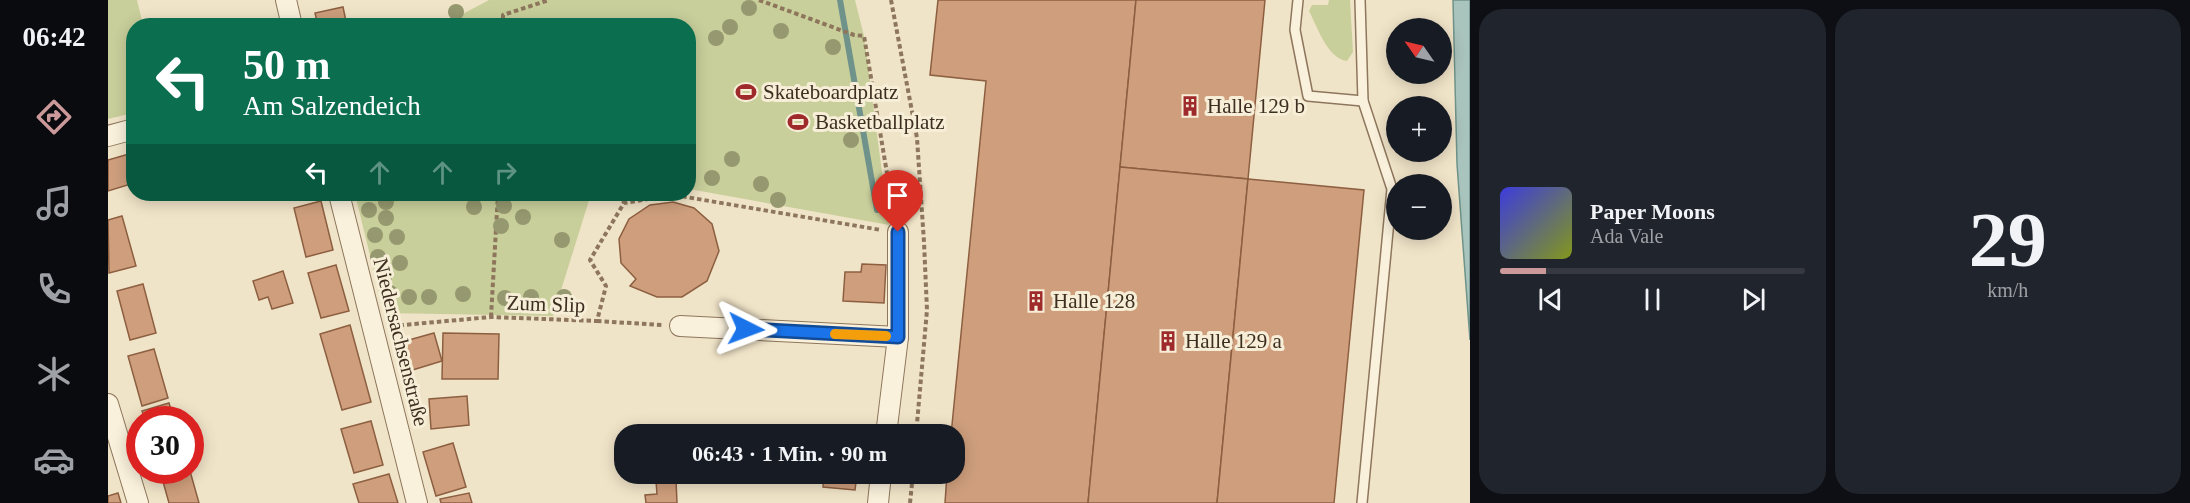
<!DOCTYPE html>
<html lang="de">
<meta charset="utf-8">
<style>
body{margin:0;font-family:Georgia,serif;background:#20242c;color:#f1f3f6;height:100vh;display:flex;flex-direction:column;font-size:22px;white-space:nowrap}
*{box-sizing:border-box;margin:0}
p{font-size:20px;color:#9ea1a6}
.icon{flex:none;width:33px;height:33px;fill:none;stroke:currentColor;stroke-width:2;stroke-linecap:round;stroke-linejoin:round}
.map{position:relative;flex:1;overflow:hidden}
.sheet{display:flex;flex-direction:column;gap:9px;padding:9px;background:#0d0f14;width:720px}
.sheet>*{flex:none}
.hud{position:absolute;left:18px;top:18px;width:570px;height:183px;border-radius:24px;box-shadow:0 3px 15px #0003;background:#0b6e4f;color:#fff;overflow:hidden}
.needle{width:39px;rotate:304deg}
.buttons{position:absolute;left:1278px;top:18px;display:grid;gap:12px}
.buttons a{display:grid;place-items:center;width:66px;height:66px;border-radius:50%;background:#171b24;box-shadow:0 3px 15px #0003;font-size:30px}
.speed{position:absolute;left:18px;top:406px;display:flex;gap:12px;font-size:30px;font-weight:700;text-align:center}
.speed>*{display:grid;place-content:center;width:78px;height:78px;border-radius:50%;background:#171b24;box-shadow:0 3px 15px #0003;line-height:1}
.speed .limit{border:9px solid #d22;background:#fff;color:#111}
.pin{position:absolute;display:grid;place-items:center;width:51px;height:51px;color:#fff;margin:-62px -26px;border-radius:50% 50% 50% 0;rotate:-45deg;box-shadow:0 0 6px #0007}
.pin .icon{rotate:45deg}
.me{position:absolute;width:66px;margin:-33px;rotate:93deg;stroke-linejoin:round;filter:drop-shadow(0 0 4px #0008)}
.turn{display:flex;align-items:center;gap:21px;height:126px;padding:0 18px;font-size:27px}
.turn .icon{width:78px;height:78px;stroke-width:2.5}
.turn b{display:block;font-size:42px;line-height:51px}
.lanes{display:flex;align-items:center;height:57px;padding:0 18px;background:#0003;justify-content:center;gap:30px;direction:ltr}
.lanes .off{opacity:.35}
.sheet .widget{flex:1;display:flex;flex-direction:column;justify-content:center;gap:9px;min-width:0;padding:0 21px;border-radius:24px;background:#20242c}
.sheet .dial{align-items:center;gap:0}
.dial b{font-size:78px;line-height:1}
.song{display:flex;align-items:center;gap:18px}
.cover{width:72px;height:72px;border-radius:9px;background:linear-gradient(135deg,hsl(240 70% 55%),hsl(70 70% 35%))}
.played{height:6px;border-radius:3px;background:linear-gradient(90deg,#cc999b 15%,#363941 15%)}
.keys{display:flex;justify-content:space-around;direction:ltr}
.sheet .tiles{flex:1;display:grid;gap:9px;grid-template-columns:repeat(2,1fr)}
.trip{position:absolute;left:506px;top:424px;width:351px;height:60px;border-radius:24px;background:#171b24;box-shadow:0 3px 15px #0003;font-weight:600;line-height:60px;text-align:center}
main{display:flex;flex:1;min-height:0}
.menu{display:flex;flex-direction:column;width:108px;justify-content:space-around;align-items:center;background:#090b0e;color:#9ea1a6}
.menu .icon{width:42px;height:42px}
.menu .current{color:#cc999b}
.menu b{font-size:27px;color:#f1f3f6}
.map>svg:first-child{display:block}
</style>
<main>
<nav class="menu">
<b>06:42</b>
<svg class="icon current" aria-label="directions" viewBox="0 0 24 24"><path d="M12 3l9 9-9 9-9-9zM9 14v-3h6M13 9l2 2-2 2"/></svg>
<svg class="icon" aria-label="music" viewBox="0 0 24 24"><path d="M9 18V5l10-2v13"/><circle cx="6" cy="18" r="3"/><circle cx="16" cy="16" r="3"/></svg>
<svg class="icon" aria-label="phone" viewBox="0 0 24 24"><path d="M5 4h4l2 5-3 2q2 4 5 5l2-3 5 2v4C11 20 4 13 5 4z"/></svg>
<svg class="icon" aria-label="climate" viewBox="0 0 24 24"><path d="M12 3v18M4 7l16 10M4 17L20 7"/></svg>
<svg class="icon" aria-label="car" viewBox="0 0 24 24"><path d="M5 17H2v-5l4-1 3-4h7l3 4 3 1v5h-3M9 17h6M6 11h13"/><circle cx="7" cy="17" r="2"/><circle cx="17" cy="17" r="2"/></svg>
</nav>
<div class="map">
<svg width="1362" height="503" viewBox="0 0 1362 503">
<rect width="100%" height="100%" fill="#f0e4c8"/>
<g fill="#c9cf9b">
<path d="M0,0h29l6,25 -9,1 -1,87 -25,6z"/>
<path d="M381,0h366l9,36 25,189 -200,-36 -1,-163 -246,-1z"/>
<path d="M1221,0h21l3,52 -6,9c-20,-3 -29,-33 -38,-50l3,-6h16z"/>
<path d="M247,194h236l-38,122 -169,-3z"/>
</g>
<path fill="#a9c4bc" stroke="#6f938a" stroke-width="1.5" d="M1345,0h17v340l-13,-176z"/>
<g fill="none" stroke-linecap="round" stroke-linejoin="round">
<path stroke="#6f938a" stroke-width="6" d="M732,0l37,210"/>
</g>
<g fill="#cf9f7d" stroke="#8d5f41" stroke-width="1.5">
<path d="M830,0h198l-48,503h-143l2,-29h7v-39h-3l35,-354 -56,-6z"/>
<path d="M1028,0h129l-17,179 -128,-12z"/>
<path d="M235,7l4,19h-29l-3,-13z"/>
<path d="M21,154l5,15v14l-26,8v-31z"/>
<path d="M1012,167l128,12 -31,324h-129z"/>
<path d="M1140,179l116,11 -30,313h-117z"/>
<path d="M213,201l12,49 -27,7 -12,-49z"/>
<path d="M565,202l21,6 18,16 7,27 -12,30 -25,16h-25l-27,-11 6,-7 -15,-16 -2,-24 10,-20 21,-14z"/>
<path d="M14,216l14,50 -27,7 -1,-53z"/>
<path d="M754,264l24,1 -2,38 -41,-2 2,-29h16z"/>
<path d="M228,265l13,46 -28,7 -13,-45z"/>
<path d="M175,271l10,32 -21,6 -4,-12 -9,3 -6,-19z"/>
<path d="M35,284l13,49 -26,7 -13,-49z"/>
<path d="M242,325l21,77 -29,8 -22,-76z"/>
<path d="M326,333l8,28 -36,11 -8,-29z"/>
<path d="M335,333l56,1 -1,45h-56z"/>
<path d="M46,349l14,49 -26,8 -14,-50z"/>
<path d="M359,396l2,29 -38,4 -2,-30z"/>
<path d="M61,403l5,17h-29l-3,-9z"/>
<path d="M263,421l12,44 -29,8 -13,-44z"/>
<path d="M345,443l13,44 -30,9 -13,-44z"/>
<path d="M52,471h30l9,32h-30z"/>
<path d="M281,474l9,29h-39l-6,-19z"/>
<path d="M716,474h33l-2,16 -32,-3z"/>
<path d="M568,480l1,23h-31l-1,-8 12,-1 -1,-13z"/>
<path d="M10,493l3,10h-13v-7z"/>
<path d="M361,493l3,10h-31l-1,-4z"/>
</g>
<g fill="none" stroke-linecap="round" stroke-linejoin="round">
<g stroke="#8d765c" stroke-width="12">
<g id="service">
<path d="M1190,0l-3,30 13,66 55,5"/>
<path d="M1252,0l3,101 29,88 -30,314"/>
</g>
</g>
<g stroke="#8d765c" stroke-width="22">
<g id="minor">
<path d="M178,0l6,26"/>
<path d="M0,136l26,-7"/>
<path d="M231,194l78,309"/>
<path d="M572,326l218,11"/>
<path d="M0,404l30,99"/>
<path d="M778,435l12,-98v-105"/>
<path d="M770,503l3,-29"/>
</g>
</g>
<g stroke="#8d765c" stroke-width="4" stroke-dasharray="4.5 3" stroke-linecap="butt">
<path d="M651,0l95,35 10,1 30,179"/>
<path d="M783,0l26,138 7,104 3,68 -11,125"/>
<path d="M395,26v-11l46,-15"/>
<path d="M512,194l4,9"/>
<path d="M383,317l7,-123"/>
<path d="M489,321l65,4"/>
<path d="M284,326l99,-9 106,4 9,-35 -16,-26 34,-57 50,-8 207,35"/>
<path d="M802,503l3,-29"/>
</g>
<use href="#service" stroke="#faf1dc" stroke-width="9"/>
<use href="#minor" stroke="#faf1dc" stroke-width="20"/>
</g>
<g fill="#96986f">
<circle cx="641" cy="8" r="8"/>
<circle cx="348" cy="12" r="8"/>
<circle cx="622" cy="27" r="8"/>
<circle cx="673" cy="31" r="8"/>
<circle cx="608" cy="38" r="8"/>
<circle cx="725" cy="47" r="8"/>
<circle cx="743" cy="140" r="8"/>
<circle cx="624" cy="159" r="8"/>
<circle cx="604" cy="178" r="8"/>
<circle cx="653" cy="184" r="8"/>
<circle cx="670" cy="200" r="8"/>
<circle cx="278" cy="202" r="8"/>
<circle cx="396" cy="206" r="8"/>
<circle cx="366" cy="207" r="8"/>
<circle cx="261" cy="210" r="8"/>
<circle cx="415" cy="217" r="8"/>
<circle cx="278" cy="218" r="8"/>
<circle cx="393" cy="226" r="8"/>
<circle cx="267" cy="235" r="8"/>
<circle cx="289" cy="237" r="8"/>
<circle cx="454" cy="240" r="8"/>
<circle cx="270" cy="257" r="8"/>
<circle cx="292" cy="263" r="8"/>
<circle cx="276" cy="277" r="8"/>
<circle cx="282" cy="293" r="8"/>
<circle cx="355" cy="294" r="8"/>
<circle cx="301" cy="297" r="8"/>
<circle cx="321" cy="297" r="8"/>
<circle cx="423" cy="297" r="8"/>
<circle cx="456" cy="297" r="8"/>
<circle cx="397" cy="298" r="8"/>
</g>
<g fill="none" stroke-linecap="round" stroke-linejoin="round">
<g stroke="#114b97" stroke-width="15">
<path id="route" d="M638,329l152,8v-105"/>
</g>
<use href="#route" stroke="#1a73e8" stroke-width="10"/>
<path stroke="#f59e0b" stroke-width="10" d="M727,334l51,2"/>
</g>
<defs>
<g id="stadium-bare" transform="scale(1.62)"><path d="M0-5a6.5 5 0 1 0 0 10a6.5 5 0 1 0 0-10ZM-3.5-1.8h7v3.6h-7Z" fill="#9e2a2b" stroke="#f7eed8" stroke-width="2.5" paint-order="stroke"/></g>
<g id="building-bare" transform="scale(1.62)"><path d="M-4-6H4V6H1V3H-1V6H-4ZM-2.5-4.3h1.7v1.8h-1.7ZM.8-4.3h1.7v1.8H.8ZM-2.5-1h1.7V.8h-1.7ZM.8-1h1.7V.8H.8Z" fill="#9e2a2b" stroke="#f7eed8" stroke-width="2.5" paint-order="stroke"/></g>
</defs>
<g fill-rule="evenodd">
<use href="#stadium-bare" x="638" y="92"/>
<use href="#building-bare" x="1082" y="106"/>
<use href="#stadium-bare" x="690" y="122"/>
<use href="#building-bare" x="928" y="301"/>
<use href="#building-bare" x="1060" y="341"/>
</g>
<g text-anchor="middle" stroke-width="6" stroke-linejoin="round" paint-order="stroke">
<g font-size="21" fill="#3d2e20" stroke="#f7eed8" text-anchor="start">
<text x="655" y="99">Skateboardplatz</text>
<text x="1099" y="113">Halle 129 b</text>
<text x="707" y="129">Basketballplatz</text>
<text x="945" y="308">Halle 128</text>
<text x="1077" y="348">Halle 129 a</text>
</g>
<g font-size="21" fill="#3d2e20" stroke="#f7eed8">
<text transform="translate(438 304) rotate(2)" y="7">Zum Slip</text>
<text transform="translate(293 342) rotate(76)" y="7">Niedersachsenstraße</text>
</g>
</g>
</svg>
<div class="buttons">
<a><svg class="needle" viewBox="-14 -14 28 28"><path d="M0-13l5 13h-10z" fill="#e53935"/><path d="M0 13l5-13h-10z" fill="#9ea1a6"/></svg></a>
<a>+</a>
<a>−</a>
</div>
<div class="speed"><div class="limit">30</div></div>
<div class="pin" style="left:790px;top:232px;background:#d93025"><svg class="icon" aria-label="arrive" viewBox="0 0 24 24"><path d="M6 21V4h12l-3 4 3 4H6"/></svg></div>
<svg class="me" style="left:638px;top:329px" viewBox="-20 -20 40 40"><path d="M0-17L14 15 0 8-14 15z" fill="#1a73e8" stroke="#fff" stroke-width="4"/></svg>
<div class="trip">06:43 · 1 Min. · 90 m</div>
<div class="hud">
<div class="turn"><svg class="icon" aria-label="left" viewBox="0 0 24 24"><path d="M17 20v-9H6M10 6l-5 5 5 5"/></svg><div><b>50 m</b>Am Salzendeich</div></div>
<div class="lanes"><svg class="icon" aria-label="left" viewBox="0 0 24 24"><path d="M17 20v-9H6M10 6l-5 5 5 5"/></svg><svg class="icon off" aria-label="ahead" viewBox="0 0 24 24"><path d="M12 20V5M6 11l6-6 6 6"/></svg><svg class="icon off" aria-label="ahead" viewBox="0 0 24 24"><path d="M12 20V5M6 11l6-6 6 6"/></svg><svg class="icon off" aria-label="right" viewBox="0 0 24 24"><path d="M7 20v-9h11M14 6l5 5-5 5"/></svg></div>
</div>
</div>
<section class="sheet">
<div class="tiles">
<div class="widget">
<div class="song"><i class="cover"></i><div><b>Paper Moons</b><p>Ada Vale</p></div></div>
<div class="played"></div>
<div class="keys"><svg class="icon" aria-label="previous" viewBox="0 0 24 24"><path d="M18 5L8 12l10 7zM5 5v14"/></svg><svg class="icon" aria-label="pause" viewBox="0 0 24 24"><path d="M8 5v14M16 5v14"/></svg><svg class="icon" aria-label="next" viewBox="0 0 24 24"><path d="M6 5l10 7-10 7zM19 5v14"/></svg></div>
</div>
<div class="widget dial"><b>29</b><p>km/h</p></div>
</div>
</section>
</main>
